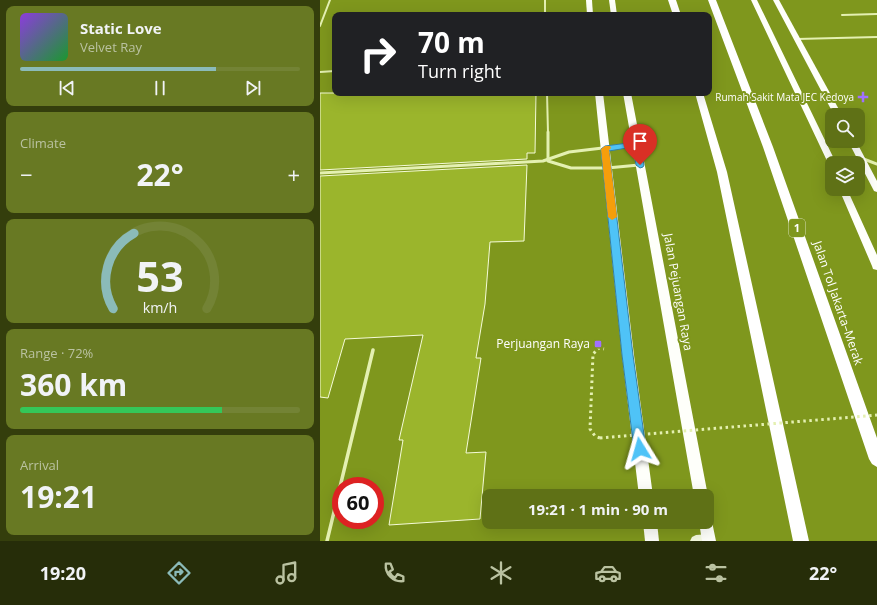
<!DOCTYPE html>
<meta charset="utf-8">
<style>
body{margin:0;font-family:"Open Sans",sans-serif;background:#687923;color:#f1f3f6;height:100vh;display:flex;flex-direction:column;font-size:15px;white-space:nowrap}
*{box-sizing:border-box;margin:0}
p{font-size:13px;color:#bac2a1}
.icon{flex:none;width:22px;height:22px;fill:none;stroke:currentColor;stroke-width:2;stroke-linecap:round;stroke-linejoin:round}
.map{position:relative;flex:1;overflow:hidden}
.side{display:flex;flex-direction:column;gap:6px;padding:6px;background:#343e0c;width:320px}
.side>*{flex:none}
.banner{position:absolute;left:12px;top:12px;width:380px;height:84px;border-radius:8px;box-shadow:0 4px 16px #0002;background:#202124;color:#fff;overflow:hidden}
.buttons{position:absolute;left:505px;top:108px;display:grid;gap:8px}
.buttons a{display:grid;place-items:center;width:40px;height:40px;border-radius:8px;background:#5f7116;box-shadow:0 4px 16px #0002;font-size:20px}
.speed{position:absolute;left:12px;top:477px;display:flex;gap:8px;font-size:20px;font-weight:700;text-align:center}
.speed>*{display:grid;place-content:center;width:52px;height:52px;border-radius:50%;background:#5f7116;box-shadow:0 4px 16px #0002;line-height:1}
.speed .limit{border:6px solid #d22;background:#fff;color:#111}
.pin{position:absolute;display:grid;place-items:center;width:34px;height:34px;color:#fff;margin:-41px -17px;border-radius:50% 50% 50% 0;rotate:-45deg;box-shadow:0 0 4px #0007}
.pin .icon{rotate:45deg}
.me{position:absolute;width:44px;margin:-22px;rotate:352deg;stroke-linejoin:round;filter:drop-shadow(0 0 3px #0008)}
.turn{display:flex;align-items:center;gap:14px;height:84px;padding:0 20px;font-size:18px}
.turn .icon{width:52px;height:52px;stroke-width:2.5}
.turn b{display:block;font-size:28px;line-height:34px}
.big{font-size:30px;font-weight:700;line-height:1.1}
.side .tile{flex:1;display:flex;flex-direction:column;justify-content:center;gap:6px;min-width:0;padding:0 14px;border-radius:8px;background:#687923}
.side .dial{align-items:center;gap:0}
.dial svg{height:104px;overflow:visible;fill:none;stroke:#738335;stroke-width:7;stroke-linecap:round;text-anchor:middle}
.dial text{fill:#f1f3f6;stroke:none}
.song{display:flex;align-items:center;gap:12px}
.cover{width:48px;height:48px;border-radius:6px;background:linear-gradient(135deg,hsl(270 70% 55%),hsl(130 70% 35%))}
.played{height:4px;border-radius:2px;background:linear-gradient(90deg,#8bbbb9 70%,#738335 70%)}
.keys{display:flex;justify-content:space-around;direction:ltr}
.heat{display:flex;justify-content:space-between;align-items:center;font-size:22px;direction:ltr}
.charge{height:6px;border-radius:3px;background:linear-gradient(90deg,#34c759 72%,#738335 0)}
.trip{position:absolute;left:162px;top:489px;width:232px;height:40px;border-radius:8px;background:#5f7116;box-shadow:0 4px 16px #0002;font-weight:700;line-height:40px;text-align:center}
.tabs{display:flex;height:64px;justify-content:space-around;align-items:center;background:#262d09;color:#bac2a1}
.tabs .icon{width:28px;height:28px}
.tabs .active{color:#8bbbb9}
.tabs b{font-size:18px;color:#f1f3f6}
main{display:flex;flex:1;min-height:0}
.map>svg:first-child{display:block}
</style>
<main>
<section class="side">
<div class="tile">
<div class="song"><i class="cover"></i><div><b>Static Love</b><p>Velvet Ray</p></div></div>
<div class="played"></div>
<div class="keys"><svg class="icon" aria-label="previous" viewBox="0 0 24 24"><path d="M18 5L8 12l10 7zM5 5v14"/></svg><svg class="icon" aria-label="pause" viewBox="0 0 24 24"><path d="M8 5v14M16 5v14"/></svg><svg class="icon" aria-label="next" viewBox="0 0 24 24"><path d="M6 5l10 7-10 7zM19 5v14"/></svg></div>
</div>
<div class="tile"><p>Climate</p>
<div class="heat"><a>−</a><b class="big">22°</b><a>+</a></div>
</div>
<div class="tile dial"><svg viewBox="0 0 100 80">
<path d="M14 69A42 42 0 1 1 86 69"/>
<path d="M14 69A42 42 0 0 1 30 11" stroke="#8bbbb9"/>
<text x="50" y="56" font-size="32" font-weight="700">53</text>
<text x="50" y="72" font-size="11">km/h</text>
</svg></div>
<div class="tile"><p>Range · 72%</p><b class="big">360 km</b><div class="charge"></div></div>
<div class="tile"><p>Arrival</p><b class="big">19:21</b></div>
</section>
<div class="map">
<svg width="557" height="541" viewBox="0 0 557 541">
<rect width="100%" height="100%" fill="#7f971d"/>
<g fill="#9bb52c" stroke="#f5fbd8">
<path d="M0,93h216l-1,60h-8v6l-207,11z"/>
<path d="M207,165l-3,76 -34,1 -5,62 -9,54h5l-15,95 20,-1 -6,67 -91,6 14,-85h-4l24,-105 -78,4 -17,59 -8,-1v-221z"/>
</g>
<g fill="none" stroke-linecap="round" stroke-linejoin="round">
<path stroke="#e4f0b1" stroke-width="3" stroke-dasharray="2.5 3.5" stroke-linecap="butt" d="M280,438l-5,-2 -5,-7 3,-75 6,-6 5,1"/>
<g stroke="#e4f0b1" stroke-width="2">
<path d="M225,0v15"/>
<path d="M522,15l35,-1"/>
<path d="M0,26l10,-26"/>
<path d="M477,39l80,-2"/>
<path d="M0,72l15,-1"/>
<path d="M227,93l1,40"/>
</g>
<g stroke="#e4f0b1" stroke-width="3">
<path d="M228,132v28"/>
<path d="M510,158h31l16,6"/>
<path d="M228,161l23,7h36l32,-3"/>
<path d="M0,173l223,-12 26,-9 67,-8"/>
</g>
<path stroke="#e4f0b1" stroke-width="3.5" d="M7,541l46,-191"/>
<path fill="#f5fbdf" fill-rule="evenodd" d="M389,534l4,2 1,5h-24l2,-4 4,-2z"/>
<g fill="#fefffa" fill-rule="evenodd">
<path d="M266,0h6l1,15h-6z"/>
<path d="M289,0h6l2,15h-6z"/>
<path d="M431,0h6l79,163h-4v3l-4,-3z"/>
<path d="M453,0h6l63,115h-8z"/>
<path d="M275,93h8l31,262 19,141h-14l-17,-141z"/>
<path d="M303,93h8l77,403 -1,2v-2h-13z"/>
<path d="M528,141h8l21,40v11l-3,-1z"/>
<path d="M519,189h8l30,66v15l-4,-1 -1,-3z"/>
<path d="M387,516l4,1 5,24h-14l-3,-19h8z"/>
<path d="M323,522h14l2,19h-14z"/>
</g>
<g fill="#fff" fill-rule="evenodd">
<path d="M348,0h8l5,15h-8z"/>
<path d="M388,0h8l57,147 104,291v29l-5,-3 -3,-5 -106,-312z"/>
<path d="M375,93h8l24,79 82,369h-16l-76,-369z"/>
</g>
<path stroke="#e4f0b1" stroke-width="3" stroke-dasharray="2.5 3.5" stroke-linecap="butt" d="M280,438l277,-23"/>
</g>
<path fill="#4fc3f7" stroke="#337fa1" d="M316,142l4,2 4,21 -1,2 -3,1 -4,-3 -3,-18 -24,4 24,204 13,94 -2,4 -4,2 -4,-2 -2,-4 -12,-94 -21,-206 4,-3z"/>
<path fill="#f59e0b" d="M285,146h5l1,2 -2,2 8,67 -5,3 -4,-3 -7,-68z"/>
<g fill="#a170ff" stroke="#7f971d" stroke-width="1.5">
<path d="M541 91h4v4h4v4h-4v4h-4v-4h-4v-4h4z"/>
<rect x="274" y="340" width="8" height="8" rx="2"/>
</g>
<g text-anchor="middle" stroke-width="4" stroke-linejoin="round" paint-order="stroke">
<g font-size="10" fill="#fff" stroke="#7f971d" text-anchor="end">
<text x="534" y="101">Rumah Sakit Mata JEC Kedoya</text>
</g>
<rect fill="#7f971d" stroke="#d9e0bb" stroke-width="1" x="469" y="219" width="16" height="18" rx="3"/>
<g font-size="11" font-weight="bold" fill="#fff">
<text x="477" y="232">1</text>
</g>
<g font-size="12" fill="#fff" stroke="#7f971d">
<text transform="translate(358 292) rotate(80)" y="4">Jalan Pejuangan Raya</text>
<text transform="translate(518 303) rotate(71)" y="4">Jalan Tol Jakarta–Merak</text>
</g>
<g font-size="12" fill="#fff" stroke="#7f971d" text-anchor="end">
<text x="270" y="348">Perjuangan Raya</text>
</g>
</g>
</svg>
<div class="buttons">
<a><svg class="icon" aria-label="search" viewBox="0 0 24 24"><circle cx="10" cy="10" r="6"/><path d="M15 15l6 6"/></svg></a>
<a><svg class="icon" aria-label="layers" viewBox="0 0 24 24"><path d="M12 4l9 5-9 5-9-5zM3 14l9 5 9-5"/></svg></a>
</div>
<div class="speed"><div class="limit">60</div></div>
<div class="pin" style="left:320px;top:165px;background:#d93025"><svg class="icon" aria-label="arrive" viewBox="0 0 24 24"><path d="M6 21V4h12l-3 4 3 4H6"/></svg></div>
<svg class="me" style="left:320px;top:449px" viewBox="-20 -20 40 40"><path d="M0-17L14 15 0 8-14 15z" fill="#4fc3f7" stroke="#fff" stroke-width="4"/></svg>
<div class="trip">19:21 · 1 min · 90 m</div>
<div class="banner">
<div class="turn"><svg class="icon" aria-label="right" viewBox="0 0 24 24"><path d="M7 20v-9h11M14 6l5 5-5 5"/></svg><div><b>70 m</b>Turn right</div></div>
</div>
</div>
</main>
<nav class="tabs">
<b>19:20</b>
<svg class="icon active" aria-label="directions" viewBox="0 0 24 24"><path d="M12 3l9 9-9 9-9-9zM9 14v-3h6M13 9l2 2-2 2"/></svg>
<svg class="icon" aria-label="music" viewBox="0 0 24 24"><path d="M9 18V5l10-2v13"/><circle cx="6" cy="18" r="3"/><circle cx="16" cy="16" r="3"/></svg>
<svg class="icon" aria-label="phone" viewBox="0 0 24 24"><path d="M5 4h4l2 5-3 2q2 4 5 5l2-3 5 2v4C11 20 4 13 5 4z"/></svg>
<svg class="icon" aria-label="climate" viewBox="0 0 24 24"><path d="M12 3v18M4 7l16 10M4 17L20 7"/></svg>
<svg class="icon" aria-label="car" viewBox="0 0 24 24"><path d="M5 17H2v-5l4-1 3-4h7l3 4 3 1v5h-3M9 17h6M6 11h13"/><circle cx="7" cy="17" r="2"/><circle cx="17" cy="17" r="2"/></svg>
<svg class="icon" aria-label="filters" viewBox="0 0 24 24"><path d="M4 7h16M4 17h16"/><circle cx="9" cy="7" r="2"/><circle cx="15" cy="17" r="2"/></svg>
<b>22°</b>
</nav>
